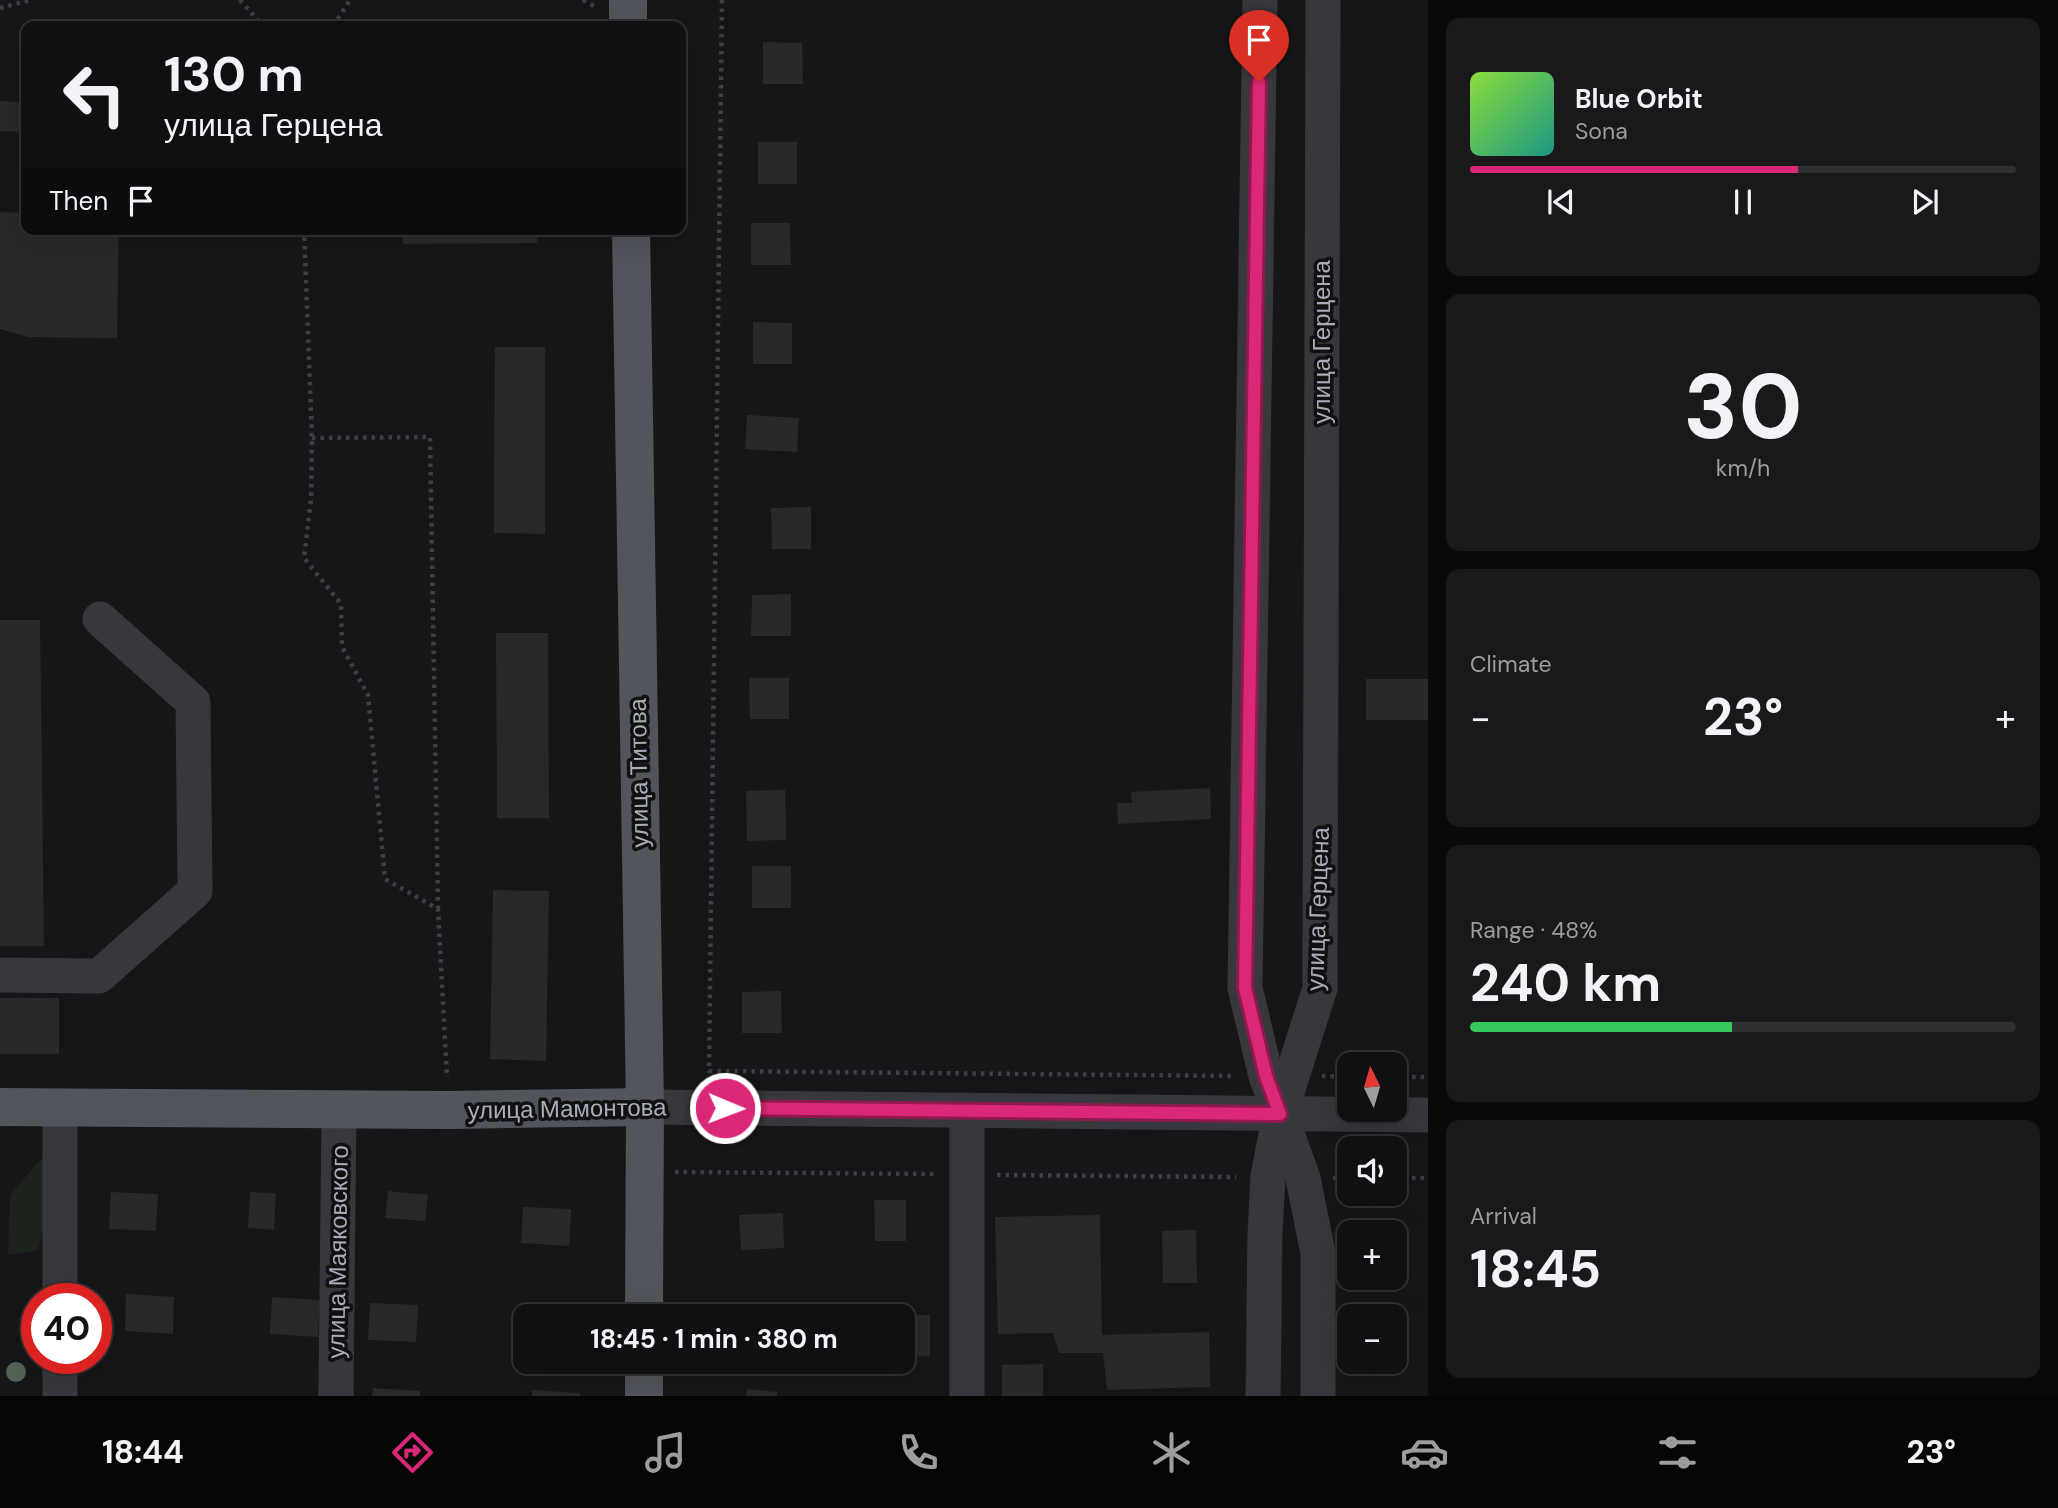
<!DOCTYPE html>
<meta charset="utf-8">
<style>
body{margin:0;font-family:"DM Sans",sans-serif;background:#19191b;color:#f1f3f6;height:100vh;display:flex;flex-direction:column;font-size:26px;white-space:nowrap}
*{box-sizing:border-box;margin:0}
p{font-size:23px;color:#9c9d9f}
.icon{flex:none;width:38px;height:38px;fill:none;stroke:currentColor;stroke-width:2;stroke-linecap:round;stroke-linejoin:round}
.map{position:relative;flex:1;overflow:hidden}
.drawer{display:flex;flex-direction:column;gap:18px;padding:18px;background:#09090a;width:630px}
.drawer>*{flex:none}
.hud{position:absolute;left:21px;top:21px;width:665px;height:214px;border-radius:14px;box-shadow:0 7px 28px #0002,0 0 0 2px #303032;background:#101012;color:#f1f3f6;overflow:hidden}
.needle{width:46px;rotate:355deg}
.fabs{position:absolute;left:1337px;top:1052px;display:grid;gap:14px}
.fabs a{display:grid;place-items:center;width:70px;height:70px;border-radius:14px;background:#101012;box-shadow:0 7px 28px #0002,0 0 0 2px #303032;font-size:35px}
.speed{position:absolute;left:21px;top:1283px;display:flex;gap:14px;font-size:35px;font-weight:700;text-align:center}
.speed>*{display:grid;place-content:center;width:91px;height:91px;border-radius:50%;background:#101012;box-shadow:0 7px 28px #0002,0 0 0 2px #303032;line-height:1}
.speed .limit{border:10px solid #d22;background:#fff;color:#111}
.pin{position:absolute;display:grid;place-items:center;width:60px;height:60px;color:#fff;margin:-72px -30px;border-radius:50% 50% 50% 0;rotate:-45deg;box-shadow:0 0 7px #0007}
.pin .icon{rotate:45deg}
.me{position:absolute;width:77px;margin:-38px;rotate:91deg;stroke-linejoin:round;filter:drop-shadow(0 0 5px #0008)}
.turn{display:flex;align-items:center;gap:24px;height:147px;padding:0 28px;font-size:32px}
.turn .icon{width:91px;height:91px;stroke-width:2.5}
.turn b{display:block;font-size:49px;line-height:60px}
.then{display:flex;align-items:center;height:66px;padding:0 28px;background:#0003;gap:14px;font-size:26px}
.big{font-size:52px;font-weight:700;line-height:1.1}
.drawer .tile{flex:1;display:flex;flex-direction:column;justify-content:center;gap:10px;min-width:0;padding:0 24px;border-radius:14px;background:#19191b}
.drawer .dial{align-items:center;gap:0}
.dial b{font-size:91px;line-height:1}
.song{display:flex;align-items:center;gap:21px}
.cover{width:84px;height:84px;border-radius:10px;background:linear-gradient(135deg,hsl(90 70% 55%),hsl(170 70% 35%))}
.played{height:7px;border-radius:4px;background:linear-gradient(90deg,#db2777 60%,#303032 60%)}
.keys{display:flex;justify-content:space-around;direction:ltr}
.heat{display:flex;justify-content:space-between;align-items:center;font-size:38px;direction:ltr}
.charge{height:10px;border-radius:5px;background:linear-gradient(90deg,#34c759 48%,#303032 0)}
.trip{position:absolute;left:513px;top:1304px;width:402px;height:70px;border-radius:14px;background:#101012;box-shadow:0 7px 28px #0002,0 0 0 2px #303032;font-weight:700;line-height:70px;text-align:center}
.tabs{display:flex;height:112px;justify-content:space-around;align-items:center;background:#060607;color:#9c9d9f}
.tabs .icon{width:49px;height:49px}
.tabs .active{color:#db2777}
.tabs b{font-size:32px;color:#f1f3f6}
main{display:flex;flex:1;min-height:0}
.map>svg:first-child{display:block}
</style>
<main>
<div class="map">
<svg width="1428" height="1396" viewBox="0 0 1428 1396">
<rect width="100%" height="100%" fill="#161618"/>
<path fill="#1c231d" d="M43,1157l5,57 -10,36 -30,5 2,-60z"/>
<g fill="#29292c">
<path d="M763,42l39,1 1,41h-40z"/>
<path d="M0,101l26,2v29l-26,-1z"/>
<rect x="758" y="142" width="39" height="42"/>
<path d="M0,212l26,1v16h93l-2,109 -89,-1 -28,-8z"/>
<path d="M751,223h39l1,42h-40z"/>
<path d="M403,229h134v14l-134,1z"/>
<path d="M753,322l39,1v41h-39z"/>
<path d="M495,347h50v187l-51,-1z"/>
<path d="M747,415l52,3 -2,34 -52,-3z"/>
<path d="M811,507v42h-39l-1,-41z"/>
<path d="M791,594v42h-40l1,-41z"/>
<path d="M0,620h40l4,326h-44z"/>
<path d="M496,633h52l1,185h-52z"/>
<path d="M749,678h40v41h-39z"/>
<rect x="1366" y="679" width="62" height="41"/>
<path d="M1210,788l1,31 -93,5 -1,-21h15l-1,-11z"/>
<path d="M785,790l1,50 -39,1 -1,-50z"/>
<rect x="752" y="866" width="39" height="42"/>
<path d="M493,890l56,1 -3,170 -56,-2z"/>
<path d="M781,991l1,42h-40v-41z"/>
<rect x="0" y="998" width="59" height="56"/>
<path d="M388,1191l40,4 -3,26 -40,-3z"/>
<path d="M111,1192l47,2 -2,37 -47,-2z"/>
<path d="M250,1192l26,1 -2,37 -26,-2z"/>
<path d="M874,1200h32v41h-31z"/>
<path d="M523,1207l48,2 -2,37 -48,-3z"/>
<path d="M783,1213l1,35 -43,2 -2,-35z"/>
<path d="M1100,1215l2,120 107,-3 1,55 -103,3 -4,-37h-44l-6,-20 -55,1 -3,-117z"/>
<path d="M1196,1230l1,53h-34l-1,-52z"/>
<path d="M126,1294l48,3 -1,37 -48,-3z"/>
<path d="M272,1297l48,3 -2,37 -48,-3z"/>
<path d="M370,1303l48,2 -2,37 -48,-2z"/>
<path d="M786,1305v11h-44v-10z"/>
<path d="M903,1315h27v41l-27,1z"/>
<path d="M1043,1364v32h-41v-31z"/>
<path d="M373,1388l47,3v5h-48z"/>
<path d="M747,1389l30,3v4h-31z"/>
<path d="M532,1390l48,3v3h-48z"/>
</g>
<g fill="none" stroke-linecap="round" stroke-linejoin="round">
<g stroke="#3d3f44" stroke-width="4.5" stroke-dasharray="3.5 5" stroke-linecap="butt">
<path d="M240,0l23,26"/>
<path d="M583,0l11,6"/>
<path d="M722,0l-13,1071 527,5"/>
<path d="M0,8l30,-8"/>
<path d="M333,26l17,-26"/>
<path d="M304,229l8,209 -1,61 -7,59 37,46 1,43 26,48 17,184 53,30 9,169"/>
<path d="M312,438l118,-1 8,471"/>
<path d="M1322,1076l27,1"/>
<path d="M1395,1077h33"/>
<path d="M675,1172l260,2"/>
<path d="M997,1175l239,2"/>
<path d="M1333,1178h16"/>
<path d="M1395,1178h33"/>
</g>
<g stroke="#37383d" stroke-width="35">
<path d="M1260,0l-15,988 21,88 37,102 15,75v143"/>
<path d="M0,975l99,1 96,-85 -2,-189 -93,-83"/>
<path d="M60,1106v192"/>
<path d="M645,1107l783,8"/>
<path d="M60,1358v38"/>
<path d="M336,1396l3,-288"/>
<path d="M967,1396v-285"/>
<path d="M1263,1396l2,-162 3,-58 12,-62 40,-126 3,-988"/>
</g>
<g stroke="#53555c" stroke-width="38">
<path d="M628,0v26"/>
<path d="M631,229l14,878 -1,209"/>
<path d="M0,1107l448,3 197,-3"/>
<path d="M644,1396v-34"/>
</g>
</g>
<circle fill="#506452" cx="16" cy="1372" r="10"/>
<g fill="none" stroke-linecap="round" stroke-linejoin="round">
<g stroke="#8e194d" stroke-width="18">
<path id="route" d="M725,1108l555,6 -14,-38 -21,-88 14,-906"/>
</g>
<use href="#route" stroke="#db2777" stroke-width="12"/>
</g>
<g text-anchor="middle" stroke-width="7" stroke-linejoin="round" paint-order="stroke">
<g font-size="24" fill="#a8adb8" stroke="#111113">
<text transform="translate(1322 342) rotate(-90)" y="8">улица Герцена</text>
<text transform="translate(639 773) rotate(-91)" y="8">улица Титова</text>
<text transform="translate(1318 909) rotate(-88)" y="8">улица Герцена</text>
<text transform="translate(567 1109) rotate(-1)" y="8">улица Мамонтова</text>
<text transform="translate(338 1252) rotate(-89)" y="8">улица Маяковского</text>
</g>
</g>
</svg>
<div class="fabs">
<a><svg class="needle" viewBox="-14 -14 28 28"><path d="M0-13l5 13h-10z" fill="#e53935"/><path d="M0 13l5-13h-10z" fill="#9c9d9f"/></svg></a>
<a><svg class="icon" aria-label="sound" viewBox="0 0 24 24"><path d="M4 9h4l5-4v14l-5-4H4zM17 9q2 3 0 6"/></svg></a>
<a>+</a>
<a>−</a>
</div>
<div class="speed"><div class="limit">40</div></div>
<div class="pin" style="left:1259px;top:82px;background:#d93025"><svg class="icon" aria-label="arrive" viewBox="0 0 24 24"><path d="M6 21V4h12l-3 4 3 4H6"/></svg></div>
<svg class="me" style="left:725px;top:1108px" viewBox="-20 -20 40 40"><circle r="17" fill="#db2777" stroke="#fff" stroke-width="3"/><path d="M0-11L8 9 0 5-8 9z" fill="#fff"/></svg>
<div class="trip">18:45 · 1 min · 380 m</div>
<div class="hud">
<div class="turn"><svg class="icon" aria-label="left" viewBox="0 0 24 24"><path d="M17 20v-9H6M10 6l-5 5 5 5"/></svg><div><b>130 m</b>улица Герцена</div></div>
<div class="then">Then<svg class="icon" aria-label="arrive" viewBox="0 0 24 24"><path d="M6 21V4h12l-3 4 3 4H6"/></svg></div>
</div>
</div>
<section class="drawer">
<div class="tile">
<div class="song"><i class="cover"></i><div><b>Blue Orbit</b><p>Sona</p></div></div>
<div class="played"></div>
<div class="keys"><svg class="icon" aria-label="previous" viewBox="0 0 24 24"><path d="M18 5L8 12l10 7zM5 5v14"/></svg><svg class="icon" aria-label="pause" viewBox="0 0 24 24"><path d="M8 5v14M16 5v14"/></svg><svg class="icon" aria-label="next" viewBox="0 0 24 24"><path d="M6 5l10 7-10 7zM19 5v14"/></svg></div>
</div>
<div class="tile dial"><b>30</b><p>km/h</p></div>
<div class="tile"><p>Climate</p>
<div class="heat"><a>−</a><b class="big">23°</b><a>+</a></div>
</div>
<div class="tile"><p>Range · 48%</p><b class="big">240 km</b><div class="charge"></div></div>
<div class="tile"><p>Arrival</p><b class="big">18:45</b></div>
</section>
</main>
<nav class="tabs">
<b>18:44</b>
<svg class="icon active" aria-label="directions" viewBox="0 0 24 24"><path d="M12 3l9 9-9 9-9-9zM9 14v-3h6M13 9l2 2-2 2"/></svg>
<svg class="icon" aria-label="music" viewBox="0 0 24 24"><path d="M9 18V5l10-2v13"/><circle cx="6" cy="18" r="3"/><circle cx="16" cy="16" r="3"/></svg>
<svg class="icon" aria-label="phone" viewBox="0 0 24 24"><path d="M5 4h4l2 5-3 2q2 4 5 5l2-3 5 2v4C11 20 4 13 5 4z"/></svg>
<svg class="icon" aria-label="climate" viewBox="0 0 24 24"><path d="M12 3v18M4 7l16 10M4 17L20 7"/></svg>
<svg class="icon" aria-label="car" viewBox="0 0 24 24"><path d="M5 17H2v-5l4-1 3-4h7l3 4 3 1v5h-3M9 17h6M6 11h13"/><circle cx="7" cy="17" r="2"/><circle cx="17" cy="17" r="2"/></svg>
<svg class="icon" aria-label="filters" viewBox="0 0 24 24"><path d="M4 7h16M4 17h16"/><circle cx="9" cy="7" r="2"/><circle cx="15" cy="17" r="2"/></svg>
<b>23°</b>
</nav>
